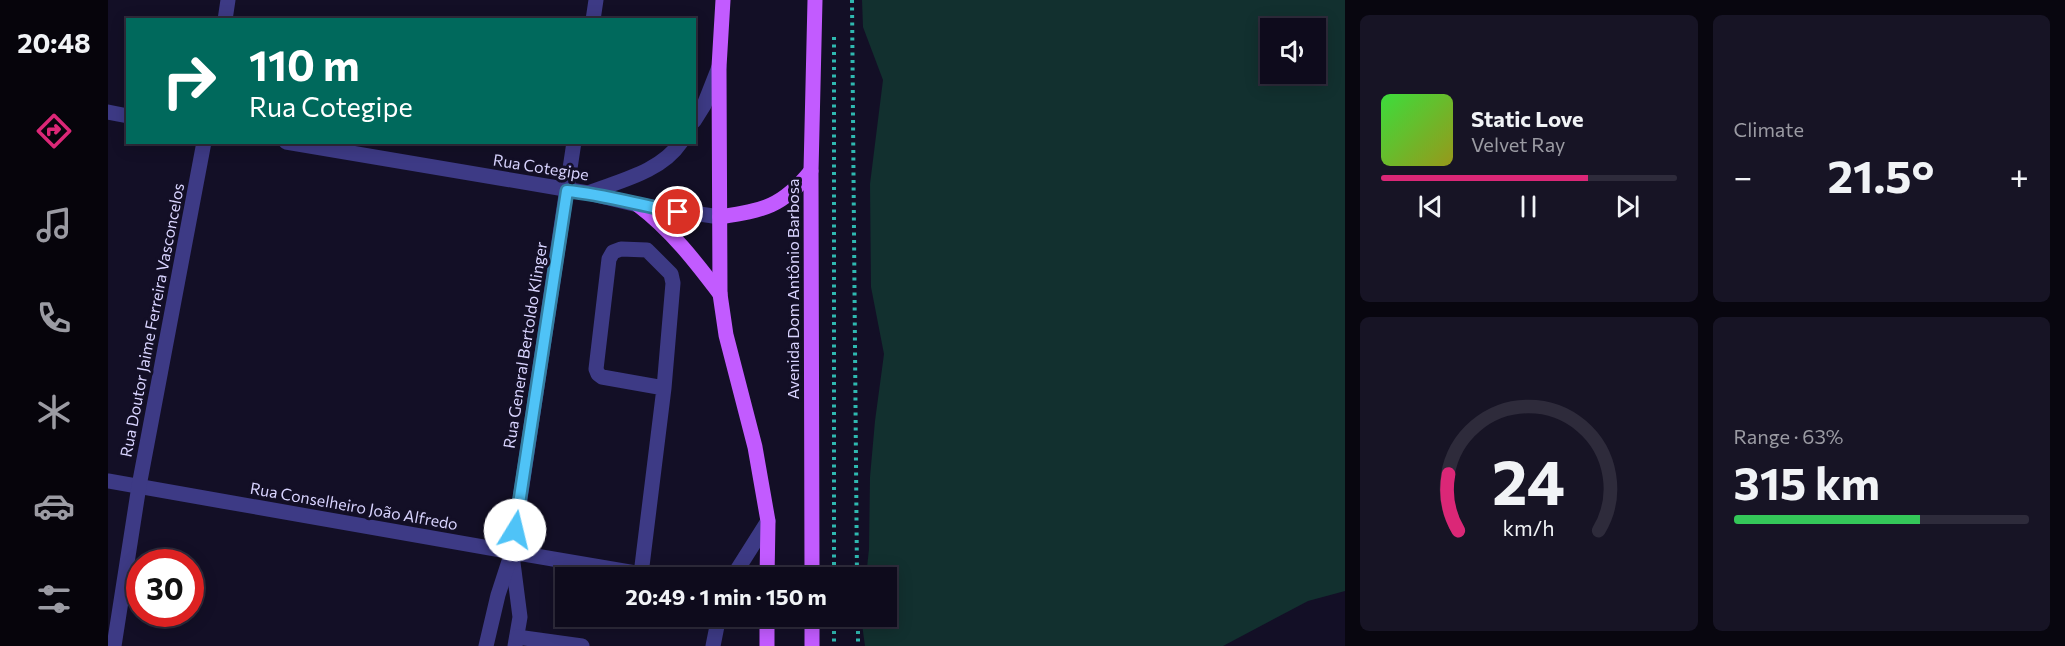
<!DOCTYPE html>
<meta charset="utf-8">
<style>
body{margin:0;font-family:Commissioner,sans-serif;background:#171425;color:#f1f3f6;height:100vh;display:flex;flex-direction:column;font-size:22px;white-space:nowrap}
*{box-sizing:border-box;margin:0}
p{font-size:20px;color:#9b9ba3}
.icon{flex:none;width:33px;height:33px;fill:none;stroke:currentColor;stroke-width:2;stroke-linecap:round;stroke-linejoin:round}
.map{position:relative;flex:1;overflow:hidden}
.sheet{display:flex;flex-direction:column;gap:15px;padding:15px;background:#08060f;width:720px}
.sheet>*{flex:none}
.guide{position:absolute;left:18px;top:18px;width:570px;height:126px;border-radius:0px;box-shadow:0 3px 15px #0003,0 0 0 2px #2e2b3b;background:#00695c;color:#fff;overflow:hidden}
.controls{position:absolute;left:1152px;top:18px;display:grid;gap:12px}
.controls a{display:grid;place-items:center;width:66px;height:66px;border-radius:0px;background:#0e0b1c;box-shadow:0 3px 15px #0003,0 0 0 2px #2e2b3b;font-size:30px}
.speed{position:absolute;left:18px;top:549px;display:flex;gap:12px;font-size:30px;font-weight:700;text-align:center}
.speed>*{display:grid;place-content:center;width:78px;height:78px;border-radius:50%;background:#0e0b1c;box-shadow:0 3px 15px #0003,0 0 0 2px #2e2b3b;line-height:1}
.speed .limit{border:9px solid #d22;background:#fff;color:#111}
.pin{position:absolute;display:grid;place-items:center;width:51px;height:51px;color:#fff;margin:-26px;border:3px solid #fff;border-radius:50%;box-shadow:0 2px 6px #0007}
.me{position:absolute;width:66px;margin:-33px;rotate:9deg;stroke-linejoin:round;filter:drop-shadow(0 0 4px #0008)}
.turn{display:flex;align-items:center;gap:21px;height:126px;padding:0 24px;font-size:27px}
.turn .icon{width:78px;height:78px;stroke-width:2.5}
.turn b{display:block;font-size:42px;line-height:51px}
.big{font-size:45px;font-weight:700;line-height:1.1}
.sheet .tile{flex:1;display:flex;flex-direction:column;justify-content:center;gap:9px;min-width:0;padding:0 21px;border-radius:9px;background:#171425}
.sheet .dial{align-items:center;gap:0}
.dial svg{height:156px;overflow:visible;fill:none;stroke:#2e2b3b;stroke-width:7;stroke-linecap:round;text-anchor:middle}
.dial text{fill:#f1f3f6;stroke:none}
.song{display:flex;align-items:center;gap:18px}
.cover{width:72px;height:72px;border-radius:9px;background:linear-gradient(135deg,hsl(120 70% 55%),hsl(60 70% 35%))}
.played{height:6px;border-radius:3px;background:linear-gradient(90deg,#db2777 70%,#2e2b3b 70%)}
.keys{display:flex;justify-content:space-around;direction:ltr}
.heat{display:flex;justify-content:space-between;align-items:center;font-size:33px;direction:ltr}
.charge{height:9px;border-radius:4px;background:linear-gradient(90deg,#34c759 63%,#2e2b3b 0)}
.sheet .tiles{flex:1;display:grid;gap:15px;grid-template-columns:repeat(2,1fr)}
.trip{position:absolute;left:447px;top:567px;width:342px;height:60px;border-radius:0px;background:#0e0b1c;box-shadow:0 3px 15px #0003,0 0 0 2px #2e2b3b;font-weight:700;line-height:60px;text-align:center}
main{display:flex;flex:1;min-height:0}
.menu{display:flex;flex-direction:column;width:108px;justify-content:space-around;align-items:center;background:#06040b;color:#9b9ba3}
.menu .icon{width:42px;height:42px}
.menu .on{color:#db2777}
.menu b{font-size:27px;color:#f1f3f6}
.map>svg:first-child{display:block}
</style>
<main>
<nav class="menu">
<b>20:48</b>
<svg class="icon on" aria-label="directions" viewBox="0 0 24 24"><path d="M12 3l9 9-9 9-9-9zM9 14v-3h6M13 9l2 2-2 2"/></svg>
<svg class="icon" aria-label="music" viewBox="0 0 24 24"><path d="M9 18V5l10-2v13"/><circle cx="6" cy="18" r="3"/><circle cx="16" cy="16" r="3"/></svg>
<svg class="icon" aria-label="phone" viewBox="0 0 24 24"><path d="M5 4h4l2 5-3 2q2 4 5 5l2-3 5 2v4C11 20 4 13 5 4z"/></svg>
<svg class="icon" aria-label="climate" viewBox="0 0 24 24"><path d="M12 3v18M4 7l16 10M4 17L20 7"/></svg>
<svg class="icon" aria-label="car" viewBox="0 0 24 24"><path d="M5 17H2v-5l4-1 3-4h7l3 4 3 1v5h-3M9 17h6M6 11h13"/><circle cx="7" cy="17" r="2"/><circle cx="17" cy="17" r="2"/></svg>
<svg class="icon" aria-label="filters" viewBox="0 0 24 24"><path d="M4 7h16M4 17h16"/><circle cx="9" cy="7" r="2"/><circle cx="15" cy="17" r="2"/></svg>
</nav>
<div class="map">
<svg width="1237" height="646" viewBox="0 0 1237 646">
<rect width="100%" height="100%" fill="#130f26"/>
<path fill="#12302f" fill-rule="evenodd" d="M754,0h483v591l-37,10 -85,45h-358l-4,-29 25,-1v-38l-20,-1 3,-28 1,-72 5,-56 9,-67 -13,-67 -1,-103 13,-104 -20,-53zM1162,28h46v46h-46z"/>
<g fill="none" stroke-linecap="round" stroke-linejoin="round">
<g stroke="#2fb8b0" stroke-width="4" stroke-dasharray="3 4.5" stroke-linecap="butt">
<path d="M744,0l5,578"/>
<path d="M726,37v541"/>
<path d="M726,616v30"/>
<path d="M750,616v30"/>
</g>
<g stroke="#3d3a85" stroke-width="15">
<path d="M117,20l3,-20"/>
<path d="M485,20l3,-20"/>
<path d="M0,112l20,4"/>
<path d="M586,121l10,-16 15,-38"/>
<path d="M178,142l302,51 50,12 82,12"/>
<path d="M480,193c31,-12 73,-21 93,-51"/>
<path d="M0,481l404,71 153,26"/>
<path d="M404,555l8,62 -5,29"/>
<path d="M533,574l23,-186 9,-105 -2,-9 -24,-24 -26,-1 -8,3 -4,7 -13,110 2,5 4,3 62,11"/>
<path d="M624,578l36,-57"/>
<path d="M409,637l65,9"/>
<path d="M6,646l25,-160 65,-344"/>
<path d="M378,646l12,-51 14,-43 62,-410"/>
<path d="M605,646l6,-30"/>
</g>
<g stroke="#c25bff" stroke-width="15">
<path d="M615,0l-4,67 1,227 6,41 29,112 13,74 -1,57"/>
<path d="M530,205c33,25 57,56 82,89"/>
<path d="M612,217c44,-7 62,-10 91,-46"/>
<path d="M704,578l-1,-407 4,-171"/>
<path d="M659,616v30"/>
<path d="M704,616v30"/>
</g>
</g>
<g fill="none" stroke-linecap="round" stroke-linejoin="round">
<g stroke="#337fa1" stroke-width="15">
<path id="route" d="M407,530l52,-339c37,3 74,15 111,21"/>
</g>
<use href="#route" stroke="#4fc3f7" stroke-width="10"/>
</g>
<g text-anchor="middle" stroke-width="6" stroke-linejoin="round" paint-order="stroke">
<g font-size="16" fill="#d9d4ff" stroke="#130f26">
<text transform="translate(433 167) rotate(9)" y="6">Rua Cotegipe</text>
<text transform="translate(685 289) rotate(-90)" y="6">Avenida Dom Antônio Barbosa</text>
<text transform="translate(44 320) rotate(-79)" y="6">Rua Doutor Jaime Ferreira Vasconcelos</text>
<text transform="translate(417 345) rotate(-81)" y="6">Rua General Bertoldo Klinger</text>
<text transform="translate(246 506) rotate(10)" y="6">Rua Conselheiro João Alfredo</text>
</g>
</g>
</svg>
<div class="controls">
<a><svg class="icon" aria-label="sound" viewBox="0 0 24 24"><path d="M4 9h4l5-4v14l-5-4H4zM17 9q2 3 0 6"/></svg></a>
</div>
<div class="speed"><div class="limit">30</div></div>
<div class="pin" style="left:570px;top:212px;background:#d93025"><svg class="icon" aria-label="arrive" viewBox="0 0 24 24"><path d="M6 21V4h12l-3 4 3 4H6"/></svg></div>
<svg class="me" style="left:407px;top:530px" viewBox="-20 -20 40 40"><circle r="19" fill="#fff"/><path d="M0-13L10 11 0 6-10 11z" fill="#4fc3f7"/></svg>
<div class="trip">20:49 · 1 min · 150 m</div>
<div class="guide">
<div class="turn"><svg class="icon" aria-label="right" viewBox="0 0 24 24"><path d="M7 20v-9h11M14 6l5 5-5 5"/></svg><div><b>110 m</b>Rua Cotegipe</div></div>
</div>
</div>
<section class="sheet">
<div class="tiles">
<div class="tile">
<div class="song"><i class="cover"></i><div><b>Static Love</b><p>Velvet Ray</p></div></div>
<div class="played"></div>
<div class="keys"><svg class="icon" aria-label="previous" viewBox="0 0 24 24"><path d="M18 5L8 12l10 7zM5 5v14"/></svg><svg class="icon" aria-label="pause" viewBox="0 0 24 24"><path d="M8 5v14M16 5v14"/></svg><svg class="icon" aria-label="next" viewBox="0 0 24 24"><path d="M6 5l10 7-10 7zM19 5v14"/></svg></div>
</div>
<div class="tile"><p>Climate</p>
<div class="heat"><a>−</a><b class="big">21.5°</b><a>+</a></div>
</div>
<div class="tile dial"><svg viewBox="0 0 100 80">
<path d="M14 69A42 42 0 1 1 86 69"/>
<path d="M14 69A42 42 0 0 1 9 40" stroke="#db2777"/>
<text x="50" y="56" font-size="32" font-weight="700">24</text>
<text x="50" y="72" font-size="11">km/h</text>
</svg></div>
<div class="tile"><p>Range · 63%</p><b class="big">315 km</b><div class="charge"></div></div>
</div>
</section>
</main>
